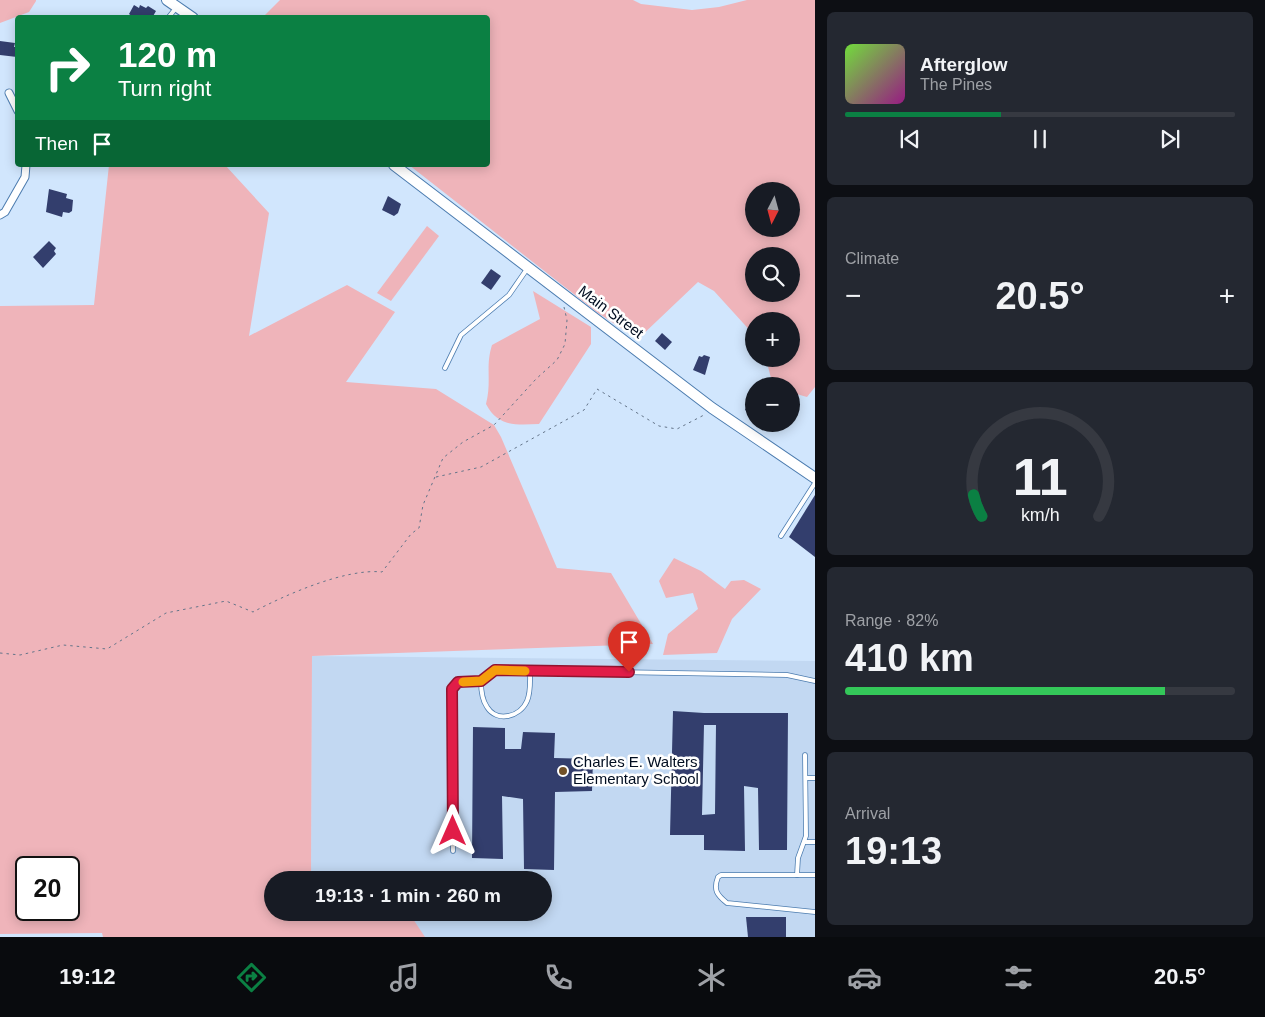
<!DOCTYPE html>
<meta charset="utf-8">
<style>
body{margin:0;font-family:Helvetica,sans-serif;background:#242831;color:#f1f3f6;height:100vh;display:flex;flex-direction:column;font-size:19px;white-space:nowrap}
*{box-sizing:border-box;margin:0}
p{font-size:16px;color:#9ea1a6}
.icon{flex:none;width:28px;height:28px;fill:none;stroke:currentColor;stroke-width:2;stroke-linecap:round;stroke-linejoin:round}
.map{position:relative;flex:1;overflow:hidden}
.drawer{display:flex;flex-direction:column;gap:12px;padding:12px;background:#0d0f14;width:450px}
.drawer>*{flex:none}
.banner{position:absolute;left:15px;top:15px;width:475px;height:152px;border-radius:5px;box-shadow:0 2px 12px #0003;background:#0b8043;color:#fff;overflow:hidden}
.needle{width:32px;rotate:186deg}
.fabs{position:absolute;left:745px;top:182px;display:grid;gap:10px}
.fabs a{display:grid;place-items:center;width:55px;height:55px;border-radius:50%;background:#171b24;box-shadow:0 2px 12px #0003;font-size:25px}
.speed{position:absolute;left:15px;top:856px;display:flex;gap:10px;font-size:25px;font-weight:700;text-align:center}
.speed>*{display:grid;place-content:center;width:65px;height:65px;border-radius:50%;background:#171b24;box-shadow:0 2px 12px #0003;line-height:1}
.speed .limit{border:2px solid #111;border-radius:8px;background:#fff;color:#111}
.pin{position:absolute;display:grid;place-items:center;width:42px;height:42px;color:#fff;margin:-51px -21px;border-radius:50% 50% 50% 0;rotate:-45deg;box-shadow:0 0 5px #0007}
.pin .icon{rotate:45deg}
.me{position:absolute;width:55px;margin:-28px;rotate:0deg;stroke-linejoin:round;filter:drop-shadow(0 0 4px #0008)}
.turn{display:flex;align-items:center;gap:18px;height:105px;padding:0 20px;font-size:22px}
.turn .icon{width:65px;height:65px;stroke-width:2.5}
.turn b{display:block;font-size:35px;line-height:42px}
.then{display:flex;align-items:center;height:48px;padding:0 20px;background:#0003;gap:10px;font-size:19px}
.big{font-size:38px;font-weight:700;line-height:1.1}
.drawer .tile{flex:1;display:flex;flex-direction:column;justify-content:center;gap:8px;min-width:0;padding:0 18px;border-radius:8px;background:#242831}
.drawer .dial{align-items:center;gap:0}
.dial svg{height:130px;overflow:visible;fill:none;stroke:#363941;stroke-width:7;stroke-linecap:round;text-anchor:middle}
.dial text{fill:#f1f3f6;stroke:none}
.song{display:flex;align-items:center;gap:15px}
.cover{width:60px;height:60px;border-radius:8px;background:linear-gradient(135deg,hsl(100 70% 55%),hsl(310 70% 35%))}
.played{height:5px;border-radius:2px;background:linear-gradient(90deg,#0b8043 40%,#363941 40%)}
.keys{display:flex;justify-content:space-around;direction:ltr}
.heat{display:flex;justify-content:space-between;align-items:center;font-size:28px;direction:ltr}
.charge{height:8px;border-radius:4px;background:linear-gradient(90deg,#34c759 82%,#363941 0)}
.trip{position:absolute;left:264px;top:871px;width:288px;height:50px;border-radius:25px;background:#171b24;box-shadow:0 2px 12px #0003;font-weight:700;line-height:50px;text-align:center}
.menu{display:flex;height:80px;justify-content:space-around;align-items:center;background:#090b0e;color:#9ea1a6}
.menu .icon{width:35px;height:35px}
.menu .on{color:#0b8043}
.menu b{font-size:22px;color:#f1f3f6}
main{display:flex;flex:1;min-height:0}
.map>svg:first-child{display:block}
</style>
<main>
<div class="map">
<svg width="815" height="937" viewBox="0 0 815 937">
<rect width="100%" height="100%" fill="#d1e6fd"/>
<path fill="#c2d8f2" d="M312,656l503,5v276h-505v-24l232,-1v-32h-231z"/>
<g fill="#efb4ba" fill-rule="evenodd">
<path d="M0,0h36v1l-7,11 -29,11z"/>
<path d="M280,0h353l8,4 51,6 27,-3 28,-7h68v387l-8,10 -14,-4 -2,-7h-8l-12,-8 -5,-19h25v-38h-37v14l-40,-44 -16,-9 -60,57 -40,-26 -189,-148h79v-147l-225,-1zM791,191v38h-37v-38zM791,256v38h-37v-38z"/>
<path d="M109,165h116l44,48 -20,123 98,-51 48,27 -49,70 90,7 58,36 7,12 56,131 54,5 42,71 -341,12 -1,224h-39v32l137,1 16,24h-322l-1,-4 -102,1v-628l94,-1zM26,868h43v42h-43z"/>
<path d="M427,226l12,10 -48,65 -14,-8z"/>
<path d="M533,291l58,36v17l-52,80c-23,1 -41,3 -53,-20 6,-23 -1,-37 6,-59l48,-26z"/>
<path d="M674,558l27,13 24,18 6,-8 13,-1 17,9 -29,30 -15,34 -54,2 5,-21 30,-25 -5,-16 -27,5 -7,-17z"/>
</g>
<g fill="#333e6d" fill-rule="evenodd">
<path d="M134,5l5,3 1,-3 6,3 2,-2 8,5 -4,7h-18l-5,-4z"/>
<path d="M0,41l15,2 -1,4h4l-1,10 -17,-2z"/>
<path d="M49,189l18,5 -1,4 7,2 -1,11 -3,2 -6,-1 -1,5 -16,-5z"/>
<path d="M388,196l13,8 -3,9 -4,3 -12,-6z"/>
<path d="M49,241l7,7 -2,3 2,3 -13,14 -10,-11z"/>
<path d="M491,269l10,7 -10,14 -10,-7z"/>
<path d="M662,333l10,9 -7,8 -10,-9z"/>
<path d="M704,355l6,2 -5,18 -12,-5 6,-14 3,1z"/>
<path d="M754,393v21l-9,-4z"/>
<path d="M815,495v62l-26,-20z"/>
<path d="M673,711l31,2h84l-1,137h-28l-1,-62 -14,-2 1,65 -41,-1v-15h-34zM704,725h12l-1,89 -13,1z"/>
<path d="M473,727l32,1v21h16l2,-17 32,1 -1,25 39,1 -1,32 -37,1 -1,78 -30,-1 -1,-70 -21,-3 1,63 -31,-1z"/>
<path d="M746,917h40v20h-38z"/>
</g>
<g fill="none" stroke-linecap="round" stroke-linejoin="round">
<g stroke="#4c7caf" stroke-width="5.5">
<g id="lane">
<path d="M168,18l8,-10"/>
<path d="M445,368l16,-33 48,-40 18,-26"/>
<path d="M781,536l34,-53"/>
<path d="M481,681c0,9 1,19 6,26 10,16 33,10 40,-6 4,-9 3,-20 3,-30"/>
<path d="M806,778h9"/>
<path d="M805,842h10"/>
<path d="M453,851l-1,-162 6,-7 23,-1 14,-11 292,5 28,6"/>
<path d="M797,875l1,-17 8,-22 -1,-81"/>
<path d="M815,875h-94l-3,2c-5,13 -1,18 9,26l88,9"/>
</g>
</g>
<g stroke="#4c7caf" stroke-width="9">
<g id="street">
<path d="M9,93l9,18"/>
<path d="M0,215l5,-3 20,-35 1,-12"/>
</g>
</g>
<g stroke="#4c7caf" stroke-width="12">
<g id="secondary">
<path d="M167,0l26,18"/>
<path d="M394,165l318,243 103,70"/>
</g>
</g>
<g stroke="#637489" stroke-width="1" stroke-dasharray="2.5 4" stroke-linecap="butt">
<path d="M436,477l45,-10 103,-57 13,-21 62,37 18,3 27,-14"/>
<path d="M0,653l20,2 43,-10 44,4 59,-36 60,-12 27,11c32,-17 93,-44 129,-40l29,-38 8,-6 4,-23 20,-47 20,-16 31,-17 42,-46 21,-19 8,-16 2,-24 -3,-13"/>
</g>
<use href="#lane" stroke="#fff" stroke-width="4"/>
<use href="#street" stroke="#fff" stroke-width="7"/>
<use href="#secondary" stroke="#fff" stroke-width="10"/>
</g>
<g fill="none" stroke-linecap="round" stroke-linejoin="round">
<g stroke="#92132f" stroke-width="12">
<path id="route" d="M453,831l-1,-142 6,-7 23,-1 14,-11 134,2"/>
</g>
<use href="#route" stroke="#e11d48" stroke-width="9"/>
<path stroke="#f59e0b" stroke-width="9" d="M463,682l18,-1 14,-11 30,1"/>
</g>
<circle fill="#725128" stroke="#fff" stroke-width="2" cx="563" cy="771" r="5"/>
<g text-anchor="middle" stroke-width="5" stroke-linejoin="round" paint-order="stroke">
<g font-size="15" fill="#000d20" stroke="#fff">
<text transform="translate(611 312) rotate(37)" y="5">Main Street</text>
</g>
<g font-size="15" fill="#000d20" stroke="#fff" text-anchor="start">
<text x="573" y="767">Charles E. Walters<tspan x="573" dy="17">Elementary School</tspan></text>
</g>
</g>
</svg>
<div class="fabs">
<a><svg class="needle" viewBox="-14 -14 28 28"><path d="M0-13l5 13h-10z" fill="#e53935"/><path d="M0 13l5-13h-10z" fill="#9ea1a6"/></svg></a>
<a><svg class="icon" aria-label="search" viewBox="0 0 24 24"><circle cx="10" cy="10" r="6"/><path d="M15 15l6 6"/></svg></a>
<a>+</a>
<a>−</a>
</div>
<div class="speed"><div class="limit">20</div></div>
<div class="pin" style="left:629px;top:672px;background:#d93025"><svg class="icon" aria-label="arrive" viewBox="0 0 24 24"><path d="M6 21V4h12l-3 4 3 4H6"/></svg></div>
<svg class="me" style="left:453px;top:831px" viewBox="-20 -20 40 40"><path d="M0-17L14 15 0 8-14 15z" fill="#e11d48" stroke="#fff" stroke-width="4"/></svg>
<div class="trip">19:13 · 1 min · 260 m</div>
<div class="banner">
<div class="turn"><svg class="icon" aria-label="right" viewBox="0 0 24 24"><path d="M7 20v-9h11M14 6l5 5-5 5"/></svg><div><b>120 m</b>Turn right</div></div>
<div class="then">Then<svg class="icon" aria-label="arrive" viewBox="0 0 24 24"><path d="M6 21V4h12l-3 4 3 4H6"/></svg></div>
</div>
</div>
<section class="drawer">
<div class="tile">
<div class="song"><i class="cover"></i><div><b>Afterglow</b><p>The Pines</p></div></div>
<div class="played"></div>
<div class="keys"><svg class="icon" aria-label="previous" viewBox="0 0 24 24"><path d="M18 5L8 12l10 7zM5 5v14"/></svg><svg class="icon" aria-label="pause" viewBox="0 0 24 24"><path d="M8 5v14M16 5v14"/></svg><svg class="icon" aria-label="next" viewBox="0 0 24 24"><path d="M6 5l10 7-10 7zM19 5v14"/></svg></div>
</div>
<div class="tile"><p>Climate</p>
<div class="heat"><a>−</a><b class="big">20.5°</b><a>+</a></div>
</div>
<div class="tile dial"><svg viewBox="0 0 100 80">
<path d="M14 69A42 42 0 1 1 86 69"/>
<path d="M14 69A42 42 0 0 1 9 56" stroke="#0b8043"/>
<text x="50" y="56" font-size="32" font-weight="700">11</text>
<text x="50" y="72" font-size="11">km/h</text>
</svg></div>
<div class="tile"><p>Range · 82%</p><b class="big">410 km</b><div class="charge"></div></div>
<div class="tile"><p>Arrival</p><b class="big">19:13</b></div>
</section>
</main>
<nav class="menu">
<b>19:12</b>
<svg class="icon on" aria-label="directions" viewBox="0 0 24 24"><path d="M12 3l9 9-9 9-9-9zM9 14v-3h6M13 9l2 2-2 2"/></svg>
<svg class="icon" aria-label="music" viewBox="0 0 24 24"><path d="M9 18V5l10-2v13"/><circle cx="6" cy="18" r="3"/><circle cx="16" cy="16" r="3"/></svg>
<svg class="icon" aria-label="phone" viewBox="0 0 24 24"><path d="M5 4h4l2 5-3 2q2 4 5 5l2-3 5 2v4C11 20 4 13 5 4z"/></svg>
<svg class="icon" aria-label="climate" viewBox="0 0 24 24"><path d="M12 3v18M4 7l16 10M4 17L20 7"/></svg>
<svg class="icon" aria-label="car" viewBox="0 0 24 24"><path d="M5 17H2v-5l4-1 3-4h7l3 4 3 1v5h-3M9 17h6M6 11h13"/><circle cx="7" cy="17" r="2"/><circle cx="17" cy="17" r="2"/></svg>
<svg class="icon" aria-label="filters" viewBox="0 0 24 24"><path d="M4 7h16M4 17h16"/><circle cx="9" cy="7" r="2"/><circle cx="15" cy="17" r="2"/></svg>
<b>20.5°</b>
</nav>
